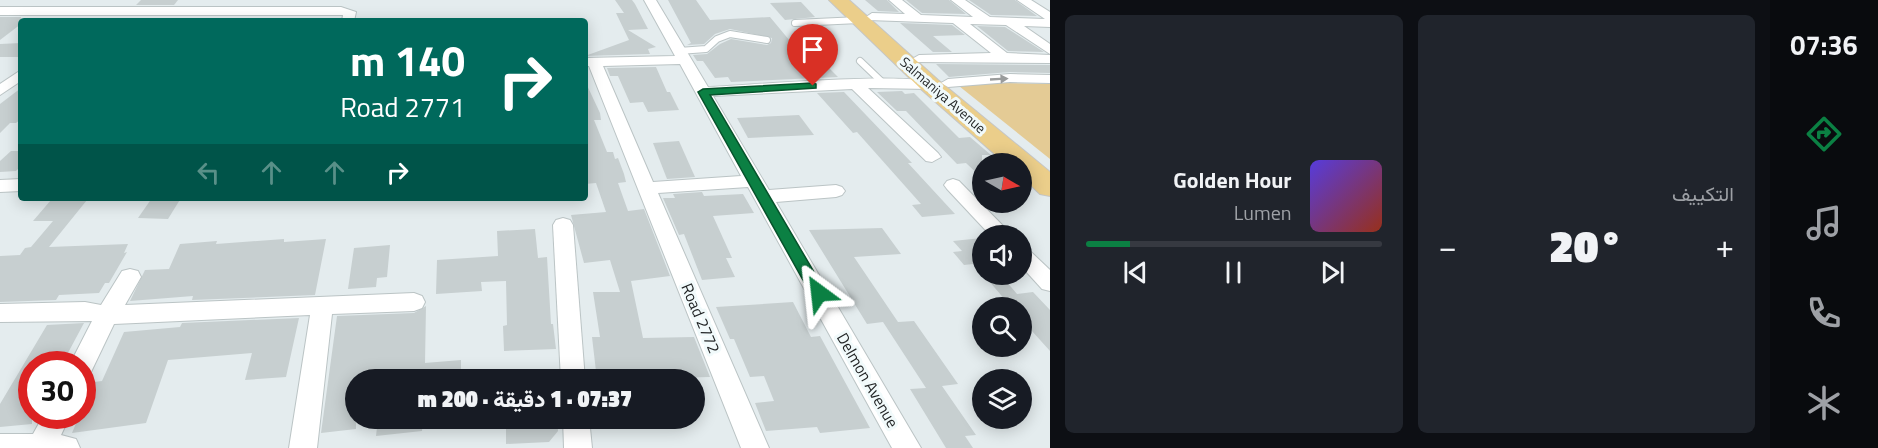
<!DOCTYPE html>
<html lang="ar">
<meta charset="utf-8">
<style>
body{margin:0;font-family:"Titillium Web",Vazirmatn,sans-serif;background:#20242c;color:#f1f3f6;direction:rtl;height:100vh;display:flex;flex-direction:column;font-size:22px;white-space:nowrap}
*{box-sizing:border-box;margin:0}
p{font-size:20px;color:#9ea1a6}
.icon{flex:none;width:33px;height:33px;fill:none;stroke:currentColor;stroke-width:2;stroke-linecap:round;stroke-linejoin:round}
.map{position:relative;flex:1;overflow:hidden;direction:ltr}
.side{display:flex;flex-direction:column;gap:15px;padding:15px;background:#0d0f14;width:720px}
.side>*{flex:none}
.banner{position:absolute;left:18px;top:18px;width:570px;height:183px;border-radius:6px;box-shadow:0 3px 15px #0003;direction:rtl;background:#00695c;color:#fff;overflow:hidden}
.needle{width:39px;rotate:99deg}
.tools{position:absolute;left:972px;top:153px;display:grid;gap:12px}
.tools a{display:grid;place-items:center;width:60px;height:60px;border-radius:50%;background:#171b24;box-shadow:0 3px 15px #0003;font-size:30px}
.speed{position:absolute;left:18px;top:351px;display:flex;gap:12px;font-size:30px;font-weight:700;text-align:center}
.speed>*{display:grid;place-content:center;width:78px;height:78px;border-radius:50%;background:#171b24;box-shadow:0 3px 15px #0003;line-height:1}
.speed .limit{border:9px solid #d22;background:#fff;color:#111}
.pin{position:absolute;display:grid;place-items:center;width:51px;height:51px;color:#fff;margin:-62px -26px;border-radius:50% 50% 50% 0;rotate:-45deg;box-shadow:0 0 6px #0007}
.pin .icon{rotate:45deg}
.me{position:absolute;width:66px;margin:-33px;rotate:330deg;stroke-linejoin:round;filter:drop-shadow(0 0 4px #0008)}
.turn{display:flex;align-items:center;gap:21px;height:126px;padding:0 24px;font-size:27px}
.turn .icon{width:78px;height:78px;stroke-width:2.5}
.turn b{display:block;font-size:42px;line-height:51px}
.lanes{display:flex;align-items:center;height:57px;padding:0 24px;background:#0003;justify-content:center;gap:30px;direction:ltr}
.lanes .off{opacity:.35}
.big{font-size:45px;font-weight:800;line-height:1.1}
.side .card{flex:1;display:flex;flex-direction:column;justify-content:center;gap:9px;min-width:0;padding:0 21px;border-radius:9px;background:#20242c}
.song{display:flex;align-items:center;gap:18px}
.cover{width:72px;height:72px;border-radius:9px;background:linear-gradient(135deg,hsl(250 70% 55%),hsl(10 70% 35%))}
.played{height:6px;border-radius:3px;background:linear-gradient(90deg,#0b8043 15%,#363941 15%)}
.keys{display:flex;justify-content:space-around;direction:ltr}
.heat{display:flex;justify-content:space-between;align-items:center;font-size:33px;direction:ltr}
.side .tiles{flex:1;display:grid;gap:15px;grid-template-columns:repeat(2,1fr)}
.trip{position:absolute;left:345px;top:369px;width:360px;height:60px;border-radius:30px;background:#171b24;box-shadow:0 3px 15px #0003;font-weight:800;line-height:60px;text-align:center;direction:rtl}
main{display:flex;flex:1;min-height:0}
.dock{display:flex;flex-direction:column;width:108px;justify-content:space-around;align-items:center;background:#090b0e;color:#9ea1a6}
.dock .icon{width:42px;height:42px}
.dock .on{color:#0b8043}
.dock b{font-size:27px;color:#f1f3f6}
.map>svg:first-child{display:block}
</style>
<main>
<nav class="dock">
<b>07:36</b>
<svg class="icon on" aria-label="directions" viewBox="0 0 24 24"><path d="M12 3l9 9-9 9-9-9zM9 14v-3h6M13 9l2 2-2 2"/></svg>
<svg class="icon" aria-label="music" viewBox="0 0 24 24"><path d="M9 18V5l10-2v13"/><circle cx="6" cy="18" r="3"/><circle cx="16" cy="16" r="3"/></svg>
<svg class="icon" aria-label="phone" viewBox="0 0 24 24"><path d="M5 4h4l2 5-3 2q2 4 5 5l2-3 5 2v4C11 20 4 13 5 4z"/></svg>
<svg class="icon" aria-label="climate" viewBox="0 0 24 24"><path d="M12 3v18M4 7l16 10M4 17L20 7"/></svg>
</nav>
<section class="side">
<div class="tiles">
<div class="card"><p>التكييف</p>
<div class="heat"><a>−</a><b class="big">20°</b><a>+</a></div>
</div>
<div class="card">
<div class="song"><i class="cover"></i><div><b>Golden Hour</b><p>Lumen</p></div></div>
<div class="played"></div>
<div class="keys"><svg class="icon" aria-label="previous" viewBox="0 0 24 24"><path d="M18 5L8 12l10 7zM5 5v14"/></svg><svg class="icon" aria-label="pause" viewBox="0 0 24 24"><path d="M8 5v14M16 5v14"/></svg><svg class="icon" aria-label="next" viewBox="0 0 24 24"><path d="M6 5l10 7-10 7zM19 5v14"/></svg></div>
</div>
</div>
</section>
<div class="map">
<svg width="1050" height="448" viewBox="0 0 1050 448">
<rect width="100%" height="100%" fill="#e4ecee"/>
<path fill="#e4cb95" d="M954,82l96,2v75z"/>
<g fill="#c7cfd0">
<path d="M141,0h37l-4,5h-38z"/>
<path d="M615,0h17l3,4 13,25 -20,1 28,17 -8,2 2,5 -65,2 44,-16 -13,-27h8z"/>
<path d="M668,0h28l14,20 60,-3 30,36h14l24,24 -107,5 -3,-5 -13,1 -12,-17h-6l-4,-6 14,-1 13,-10 11,-5 36,6 4,-2 1,-5 -42,-9 -15,5 -11,10 -17,1 4,-2z"/>
<path d="M865,0h22l12,12 -21,-1z"/>
<path d="M906,0h43l17,14 -44,-1z"/>
<path d="M969,0h46l22,16 -46,-1z"/>
<path d="M801,2l14,15 -30,3 -15,-17z"/>
<path d="M0,17h21v7l-21,16z"/>
<path d="M900,23l52,2 13,10 -32,1 19,16h-19z"/>
<path d="M977,26l28,1 39,25 -36,-1z"/>
<path d="M21,43v14h-21v-13z"/>
<path d="M936,64l114,1v8l-40,-1 -61,5z"/>
<path d="M656,67l11,25h3l9,18 -31,2 -5,-10 -13,1 -12,-27h-8l-3,-8z"/>
<path d="M585,81l15,32 1,7h-7l13,32h6l2,7 3,-1 6,16 2,8 -8,1 10,28 16,-2 26,67 -39,5 12,57 51,-1 16,40 -113,3 -5,-43h8l-7,-45h27l-10,-32 -26,3 -13,-48 35,-3 -10,-29 -11,1z"/>
<path d="M21,88v31l-5,4h-6l-10,10v-29z"/>
<path d="M902,91l3,3 9,-1 45,45 11,-1 21,18h-9v23l-16,-15 -9,1 -51,-53h-9l-20,-19z"/>
<path d="M844,92l68,71h-4l47,51 -33,3 -10,-12 9,-1 -64,-72 -4,1 -36,-40z"/>
<path d="M799,115l15,20 -66,3 -11,-20z"/>
<path d="M679,141l16,36 -28,2 -14,-36z"/>
<path d="M11,151h10v15l-5,5 -16,1v-11z"/>
<path d="M702,192l2,4 39,-2 11,19 -41,3 19,42h-6l9,19 -33,3 -18,-46 -5,1 -16,-37h12l-2,-4z"/>
<path d="M152,198h29l-13,21 -30,-1z"/>
<path d="M51,200h36l-38,47 79,-3 -4,9 3,-1 -18,31h-4l-6,10 -40,2 -3,5 -56,2v-46l20,-1 5,-7 6,-1 22,-26h-20z"/>
<path d="M882,228l19,26 -47,3 44,65 16,-1 44,63 -16,2 34,49 -11,1 8,12h-27l-36,-59 16,-1 -43,-66 -16,2 -58,-94z"/>
<path d="M535,229l3,29 9,-1 4,67h2l3,25 -52,2 -1,-25 4,-1 -1,-44 -25,1 1,9 -46,3 1,-34 61,-4 -1,-25z"/>
<path d="M982,238v36l-9,-10 -9,1 -11,-13 9,-1 -9,-10z"/>
<path d="M284,239v3l42,-3 -11,56 -123,5 1,-4 -63,5 15,-31 24,-1 11,-25 37,-3 -1,3z"/>
<path d="M390,245l-3,32 -10,1 -1,9 -28,2 6,-41z"/>
<path d="M983,274h17l17,20 16,-2 17,18v41l-28,-31v-12h-10z"/>
<path d="M793,302l18,35 9,-1 50,92 -50,5 -3,-6 -51,4 -11,-28 19,-2 -10,-25 -14,1 -16,-38h-4l-14,-32z"/>
<path d="M426,306l-1,57 36,-3v20h-105v49l-35,4 16,-117 77,-3z"/>
<path d="M299,318l-13,59 -41,3 7,-27 -84,7 -22,63 -74,10 7,-17h3v-8l12,-26 8,-1 22,-49 56,-5 2,-4z"/>
<path d="M84,323l-22,41h-30v60l-32,3v-23l47,-79z"/>
<path d="M378,418h45l-1,13 -46,5z"/>
<path d="M506,418h51l1,13 -9,11 -43,2z"/>
</g>
<g fill="none" stroke-linecap="round" stroke-linejoin="round">
<g stroke="#bbc4c5" stroke-width="8">
<g id="lane">
<path d="M795,23l64,-3"/>
<path d="M679,51l27,-2 11,-10 13,-5 37,6"/>
<path d="M860,61l22,21"/>
</g>
</g>
<g stroke="#bbc4c5" stroke-width="2">
<g id="street">
<path d="M644,0h12l52,87c31,-1 216,-17 229,-2l-7,4 -62,-1 70,65 3,4 -9,5 -6,-1 -74,-72 -139,7 56,94 67,-5 6,2 3,4 -3,4 -6,2 -60,5 145,246h-29l-144,-261 -90,6 111,255h-28l-152,-382h-4v-8l90,-2zM680,64l61,112 -88,6 -50,-116z"/>
<path d="M889,0h13l19,15 52,2 -22,-17h14l25,17 55,2 -28,-19h14l19,12v15l-26,-1 26,18v10l-44,-29 -36,-1 37,29 43,2v8l-136,-1 -2,-3 7,-4 72,-2 -38,-30 -85,-3 -2,-3 6,-4 33,1z"/>
<path d="M0,7h341l15,5 -2,9h-12l1,-6h-343z"/>
<path d="M21,70v11l-21,14v-11z"/>
<path d="M1010,74l40,1v8l-40,-1 -62,5 -7,-4 7,-4z"/>
<path d="M21,179v12l-21,1v-12z"/>
<path d="M953,179l6,2 54,55h-22l-44,-47 -3,-4 3,-4z"/>
<path d="M563,218l7,2 3,5 12,155h-24l-8,-155 3,-5z"/>
<path d="M1022,247l7,3 21,20v21l-8,-2 -20,-22z"/>
<path d="M130,269l8,2 3,6 -16,28 289,-12 8,3 3,6 -3,6 -8,3 -82,3 -15,134h-28l21,-133 -196,9 -23,48 -9,3v-11h-12l22,-43 -92,1v-18l85,-2 16,3 21,-34z"/>
<path d="M43,416h27l-9,19 15,4 4,9h-80v-14h33z"/>
<path d="M563,418h26l3,30h-28z"/>
</g>
</g>
<g stroke="#c5c6c6" stroke-width="2">
<path id="primary" d="M829,0h20l89,80 112,92v24l-10,-2 -18,-17v-13h-16l-84,-74z"/>
</g>
<use href="#lane" stroke="#fff" stroke-width="6"/>
<use href="#street" fill="#fff" fill-rule="evenodd"/>
<use href="#primary" fill="#ebce8a" fill-rule="evenodd"/>
</g>
<defs><path id="oneway-solid" d="M-6-.8H1V-3.2L6.5 0L1 3.2V.8H-6Z" transform="scale(1.5)"/></defs>
<use fill="#9a9c9c" href="#oneway-solid" transform="translate(999 79) rotate(-3)"/>
<path fill="#0b8043" stroke="#07532c" stroke-width="1.5" d="M813,83l3,1v4l-106,7 114,194 2,4 -2,5h-11l-115,-206 5,-3z"/>
<g text-anchor="middle" stroke-width="6" stroke-linejoin="round" paint-order="stroke">
<g font-size="14" fill="#1f2223" stroke="#f1fafb">
<text transform="translate(943 95) rotate(41)" y="5">Salmaniya Avenue</text>
</g>
<g font-size="16" fill="#1f2223" stroke="#f1fafb">
<text transform="translate(701 318) rotate(67)" y="6">Road 2772</text>
<text transform="translate(868 380) rotate(60)" y="6">Delmon Avenue</text>
</g>
</g>
</svg>
<div class="tools">
<a><svg class="needle" viewBox="-14 -14 28 28"><path d="M0-13l5 13h-10z" fill="#e53935"/><path d="M0 13l5-13h-10z" fill="#9ea1a6"/></svg></a>
<a><svg class="icon" aria-label="sound" viewBox="0 0 24 24"><path d="M4 9h4l5-4v14l-5-4H4zM17 9q2 3 0 6"/></svg></a>
<a><svg class="icon" aria-label="search" viewBox="0 0 24 24"><circle cx="10" cy="10" r="6"/><path d="M15 15l6 6"/></svg></a>
<a><svg class="icon" aria-label="layers" viewBox="0 0 24 24"><path d="M12 4l9 5-9 5-9-5zM3 14l9 5 9-5"/></svg></a>
</div>
<div class="speed"><div class="limit">30</div></div>
<div class="pin" style="left:813px;top:86px;background:#d93025"><svg class="icon" aria-label="arrive" viewBox="0 0 24 24"><path d="M6 21V4h12l-3 4 3 4H6"/></svg></div>
<svg class="me" style="left:819px;top:293px" viewBox="-20 -20 40 40"><path d="M0-17L14 15 0 8-14 15z" fill="#0b8043" stroke="#fff" stroke-width="4"/></svg>
<div class="trip">07:37 · 1 دقيقة · 200 m</div>
<div class="banner">
<div class="turn"><svg class="icon" aria-label="right" viewBox="0 0 24 24"><path d="M7 20v-9h11M14 6l5 5-5 5"/></svg><div><b>140 m</b>Road 2771</div></div>
<div class="lanes"><svg class="icon off" aria-label="left" viewBox="0 0 24 24"><path d="M17 20v-9H6M10 6l-5 5 5 5"/></svg><svg class="icon off" aria-label="ahead" viewBox="0 0 24 24"><path d="M12 20V5M6 11l6-6 6 6"/></svg><svg class="icon off" aria-label="ahead" viewBox="0 0 24 24"><path d="M12 20V5M6 11l6-6 6 6"/></svg><svg class="icon" aria-label="right" viewBox="0 0 24 24"><path d="M7 20v-9h11M14 6l5 5-5 5"/></svg></div>
</div>
</div>
</main>
